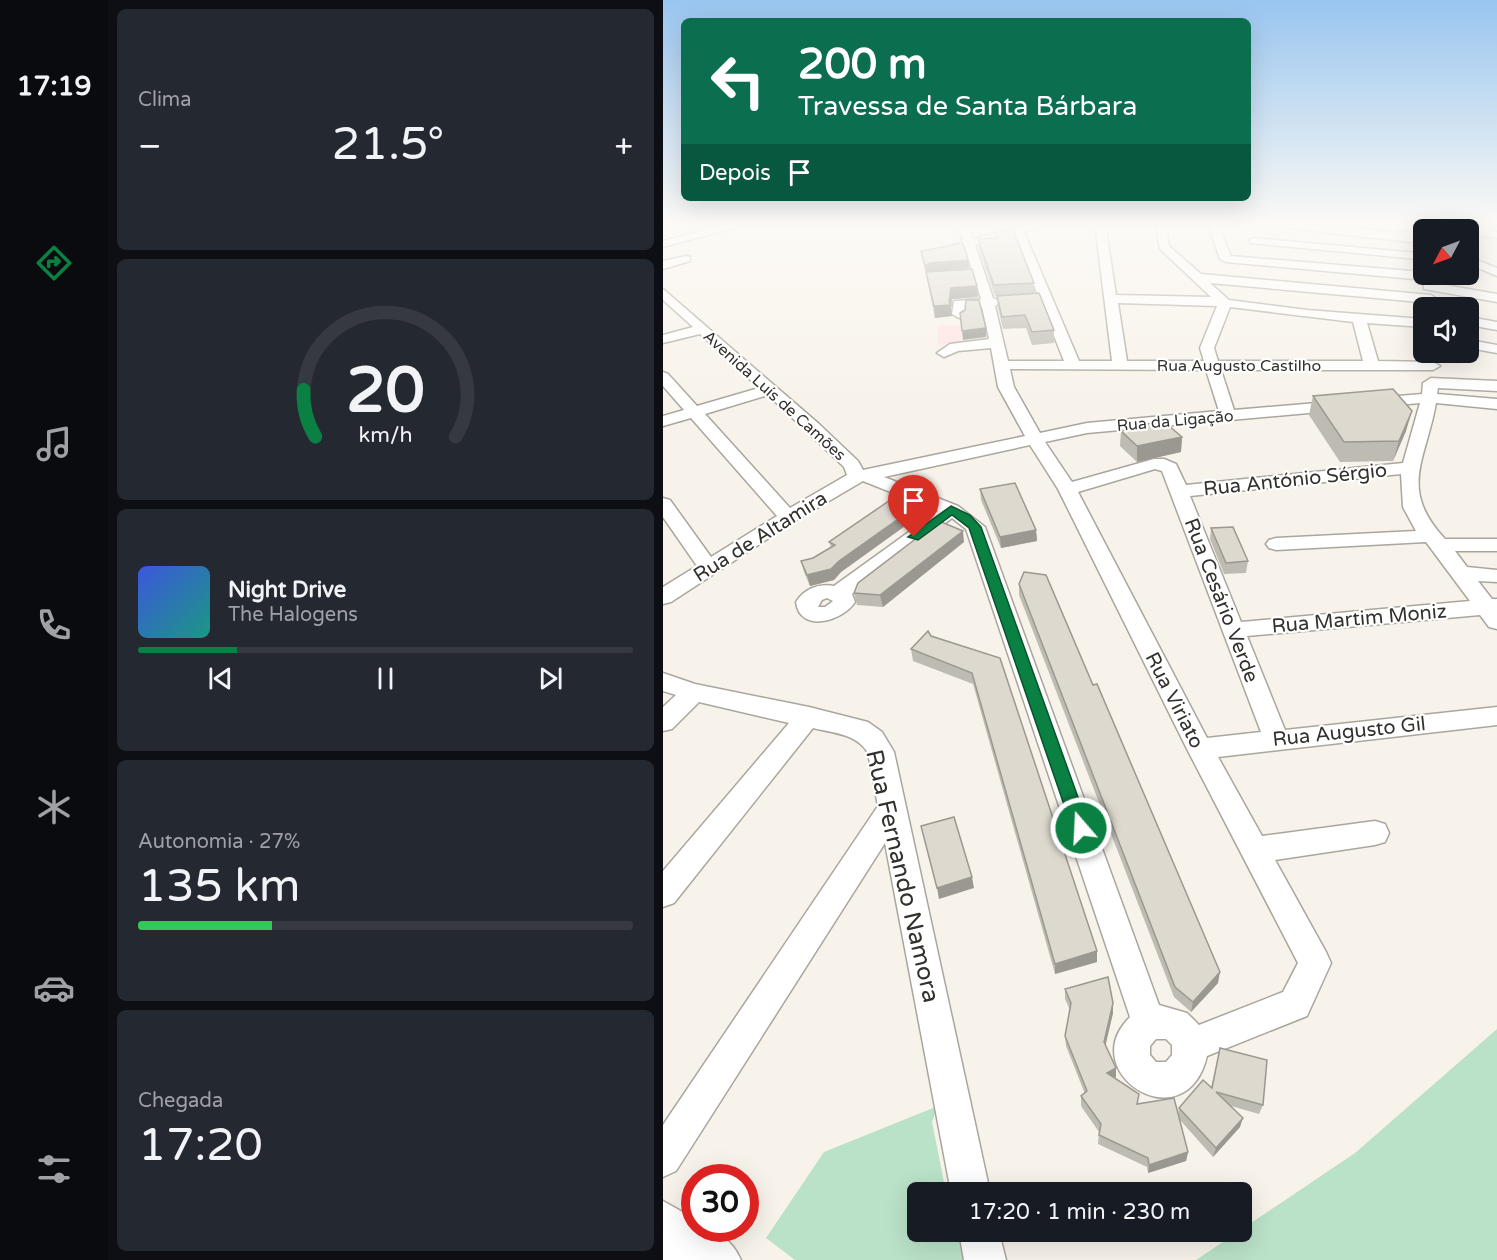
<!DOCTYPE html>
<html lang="pt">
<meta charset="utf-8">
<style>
body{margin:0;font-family:"Varela Round",sans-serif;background:#242831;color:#f1f3f6;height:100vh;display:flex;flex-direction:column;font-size:22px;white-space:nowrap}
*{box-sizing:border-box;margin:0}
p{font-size:20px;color:#9ea1a6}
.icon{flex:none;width:33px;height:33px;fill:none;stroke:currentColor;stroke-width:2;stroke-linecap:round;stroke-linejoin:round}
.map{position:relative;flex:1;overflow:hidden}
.panel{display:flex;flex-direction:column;gap:9px;padding:9px;background:#0d0f14;width:555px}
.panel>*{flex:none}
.top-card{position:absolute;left:18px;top:18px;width:570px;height:183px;border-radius:9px;box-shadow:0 6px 24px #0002;background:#0b6e4f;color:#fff;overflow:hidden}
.needle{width:39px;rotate:229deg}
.fabs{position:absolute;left:750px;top:219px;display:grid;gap:12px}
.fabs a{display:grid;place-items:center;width:66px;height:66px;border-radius:9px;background:#171b24;box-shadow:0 6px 24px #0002;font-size:30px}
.speed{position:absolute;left:18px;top:1164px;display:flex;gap:12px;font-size:30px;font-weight:700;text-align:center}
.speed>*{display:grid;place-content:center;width:78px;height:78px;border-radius:50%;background:#171b24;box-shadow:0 6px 24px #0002;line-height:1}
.speed .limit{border:9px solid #d22;background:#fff;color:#111}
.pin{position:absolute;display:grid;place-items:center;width:51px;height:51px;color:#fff;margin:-62px -26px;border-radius:50% 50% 50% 0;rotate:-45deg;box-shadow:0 0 6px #0007}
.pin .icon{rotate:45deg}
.me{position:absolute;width:66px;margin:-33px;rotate:341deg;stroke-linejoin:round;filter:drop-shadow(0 0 4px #0008)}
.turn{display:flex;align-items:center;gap:21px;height:126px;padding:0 18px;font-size:27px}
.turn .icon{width:78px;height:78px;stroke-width:2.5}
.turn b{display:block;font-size:42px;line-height:51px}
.then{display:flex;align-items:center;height:57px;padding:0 18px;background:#0003;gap:12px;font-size:22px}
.big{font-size:45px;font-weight:600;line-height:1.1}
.panel .widget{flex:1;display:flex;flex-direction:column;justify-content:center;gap:9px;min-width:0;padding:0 21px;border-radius:9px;background:#242831}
.panel .dial{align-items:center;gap:0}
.dial svg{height:156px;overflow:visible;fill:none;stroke:#363941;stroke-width:7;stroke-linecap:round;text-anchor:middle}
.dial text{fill:#f1f3f6;stroke:none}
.song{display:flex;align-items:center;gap:18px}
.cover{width:72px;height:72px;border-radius:9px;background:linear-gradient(135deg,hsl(230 70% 55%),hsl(170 70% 35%))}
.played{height:6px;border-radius:3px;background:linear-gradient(90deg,#0b8043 20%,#363941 20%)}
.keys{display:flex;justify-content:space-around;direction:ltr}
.heat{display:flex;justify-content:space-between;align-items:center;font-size:33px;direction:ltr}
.charge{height:9px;border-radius:4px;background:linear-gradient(90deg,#34c759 27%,#363941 0)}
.trip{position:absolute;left:244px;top:1182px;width:345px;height:60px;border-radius:9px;background:#171b24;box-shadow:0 6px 24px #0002;font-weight:600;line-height:60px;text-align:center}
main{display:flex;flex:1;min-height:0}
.tab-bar{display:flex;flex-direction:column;width:108px;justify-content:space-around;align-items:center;background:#090b0e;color:#9ea1a6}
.tab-bar .icon{width:42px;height:42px}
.tab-bar .on{color:#0b8043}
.tab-bar b{font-size:27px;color:#f1f3f6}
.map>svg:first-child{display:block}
</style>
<main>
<nav class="tab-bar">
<b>17:19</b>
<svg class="icon on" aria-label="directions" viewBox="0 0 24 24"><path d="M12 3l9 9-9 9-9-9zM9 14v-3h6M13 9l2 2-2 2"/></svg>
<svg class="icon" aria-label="music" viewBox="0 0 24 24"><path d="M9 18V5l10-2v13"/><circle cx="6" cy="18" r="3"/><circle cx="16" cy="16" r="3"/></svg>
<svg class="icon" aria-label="phone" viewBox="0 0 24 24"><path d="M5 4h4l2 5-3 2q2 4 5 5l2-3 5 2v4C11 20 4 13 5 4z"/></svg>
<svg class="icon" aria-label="climate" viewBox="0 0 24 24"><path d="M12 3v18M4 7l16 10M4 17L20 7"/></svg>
<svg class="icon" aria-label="car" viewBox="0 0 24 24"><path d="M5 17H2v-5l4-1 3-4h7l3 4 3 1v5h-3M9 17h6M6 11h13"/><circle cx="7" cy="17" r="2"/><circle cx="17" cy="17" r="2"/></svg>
<svg class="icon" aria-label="filters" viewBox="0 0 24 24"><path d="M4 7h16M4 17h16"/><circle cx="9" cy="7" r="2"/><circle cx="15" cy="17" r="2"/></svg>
</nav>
<section class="panel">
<div class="widget"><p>Clima</p>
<div class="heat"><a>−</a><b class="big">21.5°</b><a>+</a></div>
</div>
<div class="widget dial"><svg viewBox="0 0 100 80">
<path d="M14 69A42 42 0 1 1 86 69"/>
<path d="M14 69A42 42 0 0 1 8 45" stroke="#0b8043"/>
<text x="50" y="56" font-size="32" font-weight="700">20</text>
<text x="50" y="72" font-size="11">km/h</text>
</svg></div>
<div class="widget">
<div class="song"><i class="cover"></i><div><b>Night Drive</b><p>The Halogens</p></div></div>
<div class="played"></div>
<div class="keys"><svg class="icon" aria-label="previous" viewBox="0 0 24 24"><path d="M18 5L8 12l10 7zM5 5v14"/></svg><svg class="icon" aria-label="pause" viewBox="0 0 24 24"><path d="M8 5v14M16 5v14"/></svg><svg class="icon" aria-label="next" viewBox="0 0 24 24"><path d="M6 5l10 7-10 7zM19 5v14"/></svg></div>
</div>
<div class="widget"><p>Autonomia · 27%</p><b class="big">135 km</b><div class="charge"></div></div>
<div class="widget"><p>Chegada</p><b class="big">17:20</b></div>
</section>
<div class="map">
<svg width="834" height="1260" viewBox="0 0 834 1260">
<rect width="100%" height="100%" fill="#f8f3ea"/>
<path fill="#fee3e0" d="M297,325l3,18 -26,2 1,-19z"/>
<g fill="#bae2c8">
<path d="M834,1029v231h-301l159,-107z"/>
<path d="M275,1106l-6,16 14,70h-28v40h42l5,2 4,26h-174l-29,-22 58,-86z"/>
</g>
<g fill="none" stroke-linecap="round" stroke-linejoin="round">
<g stroke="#aaa69d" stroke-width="3">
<g id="minor">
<path d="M67,224h19l-86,23v-6z"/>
<path d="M299,224h11l-4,4 4,11 55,-15h19l-23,8 55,129h33l-17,-137h10l11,71 95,2 -51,-48 -4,-25h10l3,22 32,28 230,21 6,4 -6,4 -221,-20 19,17 78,10 116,9v8l-56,-4 11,38 55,1 7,4 -7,4h-212l13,40 188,-16 1,-11 8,-5 66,3v10l-59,-3 -1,6 60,5v10l-61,-6c-10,57 -38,86 9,136h52v12h-42l12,16 30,3v12l-19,-1 14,18h5v30l-8,-2 -9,-12 -233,21 38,94 212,-23v18l-279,32 44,79 113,-15 10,3 4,9 -4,9 -10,3 -100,15 51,92 5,11 -24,53 -100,40c-21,88 -134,17 -77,-39l-164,-488 -14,-11 -100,76 3,8c-12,19 -55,32 -59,0 8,-13 23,-19 38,-16l104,-75 -75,-30 -68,40 -124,81 -8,2v-17l34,-21 -34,-49v-19l7,2 41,57 66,-41 -86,-98 -28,8v-10l21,-6 -21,-24v-14l5,2 29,32 62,-18 -59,-54 -37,9v-8l30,-8 -30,-27v-11l156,135 39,37 5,9 162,-34 -27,-49 -7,-39 -33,3 -14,6 -7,-4 13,-9 39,-5 -7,-32h-17l1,7 -7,4 -7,-4 2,-13 27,-2 -16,-52 -8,2 -6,-3 12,-5 -4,-13zM351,235l50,126h-56l-13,-55 6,-4 -8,-4 -18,-53zM455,303l99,3 -17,42 4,13h-77zM567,307l123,15 10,39h-145l-4,-13zM347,369l196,1 13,41 -132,12 -47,10 -26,-46zM105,395l76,72 3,8 -57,33 -85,-94zM757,403l-17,60 -217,22 -10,-21 -12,-5h-10l-82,23 -27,-40 42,-9zM367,445l28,44 129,260 111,214 -15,29 -84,33 -12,-12 -28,-8 -174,-478 -27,-21 -74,-29zM492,469l7,2 99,261 -54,6 -129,-246zM738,474l2,33 13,24 -140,7 -7,2 -3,4 3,4 7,2 150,-8 44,59 -229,21 -51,-126zM164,598l6,3 -8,6h-7l4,-7zM493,1039h10l6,6v10l-6,7h-10l-6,-7v-9z"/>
<path d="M545,224h10l13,32 192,16 8,4 -6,4 -199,-18 -6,-3z"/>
<path d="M612,224h40l86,9 9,-2 13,7 -13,4 -130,-15z"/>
<path d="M773,224h18l43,8v6l-28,-4v-4h-20z"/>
<path d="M591,238l164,15 5,3 -5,3 -168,-16v-4z"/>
<path d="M23,256l4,1v4l-27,8v-8z"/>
<path d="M806,257l28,11v8l-28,-12z"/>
<path d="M765,282l69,12v8l-73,-13v-6z"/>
<path d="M806,317l28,5v8l-28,-5z"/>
<path d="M806,340l28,5v8l-28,-5z"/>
<path d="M0,673l32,11 114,23 59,15 14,10 12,20 96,440h-39l-66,-349 -209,328 -13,6v-52l215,-319 -10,-53c-11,-19 -34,-20 -55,-25l-139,175 -11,4v-36l126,-148 -90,-21 -27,27 -9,2v-24l13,-12 -13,-4z"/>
<path d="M0,1201l32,18v9c21,0 37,12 46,32h-78z"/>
<path d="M296,1232h40l7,28h-42z"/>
</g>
</g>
<use href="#minor" fill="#fff" fill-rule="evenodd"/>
</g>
<g fill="#bebbb2">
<path d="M332,233l39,50 1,11 19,36v13l-22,2 -6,-17 -23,1 -5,-21 -1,-12 17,-1 -19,1 -16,-46 -1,-11 18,-1z"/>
<path d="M258,251l47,9 1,8 -39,4 48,25 -26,2 -1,9 1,8 -17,2z"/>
<path d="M650,396l93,35 -13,30 -53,1 -31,-47z"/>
<path d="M458,431l61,6 -1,15 -44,10 -17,-16z"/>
<path d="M317,489l56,41 1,11 -36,7 -20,-48z"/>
<path d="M258,503l2,10 -82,59 -7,8 -24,6 -6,-14 -3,-11 12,-3 18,-11 -2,-5z"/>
<path d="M548,528l37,33 -2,12 -22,1 -14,-35z"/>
<path d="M301,542l-81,65 -26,-2 -3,-12z"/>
<path d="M356,584l199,399 -27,29 -17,-15 -155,-402z"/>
<path d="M268,636l69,22 97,293v11l-42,12 -82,-290 -60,-23 -2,-12z"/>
<path d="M402,989l48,14v10l-8,32 11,32 -1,1 23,26 40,10 1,-6 32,-20 9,-40 43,57 -4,9 -28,-8 9,21 -27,30 -33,-37 8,32 -2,9 -38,12 -1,-6 -49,-23 1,-12 -18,-26v-10l4,-2 -19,-48 -1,-10 5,-26 -5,-11z"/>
</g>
<g fill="#9b9891">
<path d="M305,260l1,8 -38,4 -5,3 -1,-9 5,-3z"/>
<path d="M314,286l1,11 -26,2 -1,9 1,8 -17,2 -1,-12 15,-4 2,-14z"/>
<path d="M323,328v9l-23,3 -1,-9z"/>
<path d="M749,411l-6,20 -13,30 6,-20z"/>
<path d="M519,437l-1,15 -44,10v-16z"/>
<path d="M258,503l2,10 -82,59 -7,8 -24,6 -3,-11z"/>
<path d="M373,530l1,11 -36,7 -1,-11z"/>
<path d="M300,531l1,11 -81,65 -3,-12z"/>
<path d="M309,877l2,11 -35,11 -2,-11z"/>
<path d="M434,951v11l-42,12v-10z"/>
<path d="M557,972l-2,11 -27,29 2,-10z"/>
<path d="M450,1003v10l-9,39v-10z"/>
<path d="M453,1068v9l-9,5v-9z"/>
<path d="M580,1118l-3,9 -27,30 3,-9z"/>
<path d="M525,1152l-2,9 -38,12 1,-8z"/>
</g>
<g fill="#ddd9cf" stroke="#9b9891" stroke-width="1.5">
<path d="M350,230l21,53 -40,2 -16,-46 19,-1 -2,-5z"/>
<path d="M300,243l5,17 -38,3 -5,3 -4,-15z"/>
<path d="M309,269l5,17 -26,2 -2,14 2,3 -17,1 -8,-34z"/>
<path d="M376,293l15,37 -22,2 -7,-17 -23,2 -5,-21z"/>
<path d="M303,300h13l7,28 -24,3 -2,-18 5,-3z"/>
<path d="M730,389l19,22 -13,30 -55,1 -31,-46z"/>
<path d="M499,420l20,17 -45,9 -16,-15z"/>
<path d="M352,483l21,47 -36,7 -20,-48z"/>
<path d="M236,494l22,9 -82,58 -8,8 -24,6 -6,-14 12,-3 22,-13 -6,-3z"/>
<path d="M276,521l24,10 -83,64 -26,-2 4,-10z"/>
<path d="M570,527l15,34 -22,2 -15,-35z"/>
<path d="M361,572l22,3 47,110 4,-1 123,288 -27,30 -18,-15 -156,-403z"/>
<path d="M265,631l3,5 69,22 97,293 -42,13 -83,-291 -61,-24z"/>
<path d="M291,817l18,60 -35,11 -16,-62z"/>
<path d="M445,977l5,26 -9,39 12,26 -9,5 32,21 -2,10 37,-6 14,54 -39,13 -1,-7 -49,-23 2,-11 -20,-28 6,-5 -22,-55 6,-33 -6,-14z"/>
<path d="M557,1048l47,12 -4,45 -47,-13 27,26 -27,30 -37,-40 24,-28 9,8z"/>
</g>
<linearGradient id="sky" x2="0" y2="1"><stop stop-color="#99c5ef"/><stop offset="0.56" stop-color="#fcfaf6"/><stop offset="1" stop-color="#fcfaf6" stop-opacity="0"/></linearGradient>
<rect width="834" height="401" fill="url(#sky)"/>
<path fill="#0b8043" stroke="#07532c" stroke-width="1.5" d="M288,506l19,9 11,12 108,301 -2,5 -6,2 -6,-2 -3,-5 -103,-300 -17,-13 -34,25 -10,-3z"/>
<g text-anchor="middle" stroke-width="4.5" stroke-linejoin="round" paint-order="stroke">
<g font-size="16" fill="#33312e" stroke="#fff">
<text x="576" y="371">Rua Augusto Castilho</text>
<text transform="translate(112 395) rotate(42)" y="6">Avenida Luís de Camões</text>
<text transform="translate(512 420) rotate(-5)" y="6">Rua da Ligação</text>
</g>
<g font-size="20" fill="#33312e" stroke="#fff">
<text transform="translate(632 479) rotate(-6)" y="7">Rua António Sérgio</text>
<text transform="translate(97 536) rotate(-32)" y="7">Rua de Altamira</text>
<text transform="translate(559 600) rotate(69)" y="7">Rua Cesário Verde</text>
<text transform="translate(696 618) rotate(-5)" y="7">Rua Martim Moniz</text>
<text transform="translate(512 700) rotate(63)" y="7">Rua Viriato</text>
<text transform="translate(686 731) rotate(-6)" y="7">Rua Augusto Gil</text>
</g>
<g font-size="24" fill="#33312e" stroke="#fff">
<text transform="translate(240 876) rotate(77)" y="8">Rua Fernando Namora</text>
</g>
</g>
</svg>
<div class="fabs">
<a><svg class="needle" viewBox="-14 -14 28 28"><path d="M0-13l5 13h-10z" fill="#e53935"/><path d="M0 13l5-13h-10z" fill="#9ea1a6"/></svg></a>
<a><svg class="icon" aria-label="sound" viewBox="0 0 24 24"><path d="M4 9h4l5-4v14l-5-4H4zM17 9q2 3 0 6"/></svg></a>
</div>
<div class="speed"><div class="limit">30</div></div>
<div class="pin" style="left:251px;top:537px;background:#d93025"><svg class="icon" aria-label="arrive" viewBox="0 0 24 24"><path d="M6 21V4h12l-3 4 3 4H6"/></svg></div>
<svg class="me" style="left:418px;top:828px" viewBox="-20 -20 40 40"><circle r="17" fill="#0b8043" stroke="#fff" stroke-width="3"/><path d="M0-11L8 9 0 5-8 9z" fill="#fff"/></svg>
<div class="trip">17:20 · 1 min · 230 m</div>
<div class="top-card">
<div class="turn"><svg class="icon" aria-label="left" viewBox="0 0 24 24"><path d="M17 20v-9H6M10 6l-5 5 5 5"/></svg><div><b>200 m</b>Travessa de Santa Bárbara</div></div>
<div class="then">Depois<svg class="icon" aria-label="arrive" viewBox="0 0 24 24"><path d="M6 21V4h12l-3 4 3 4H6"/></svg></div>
</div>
</div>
</main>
